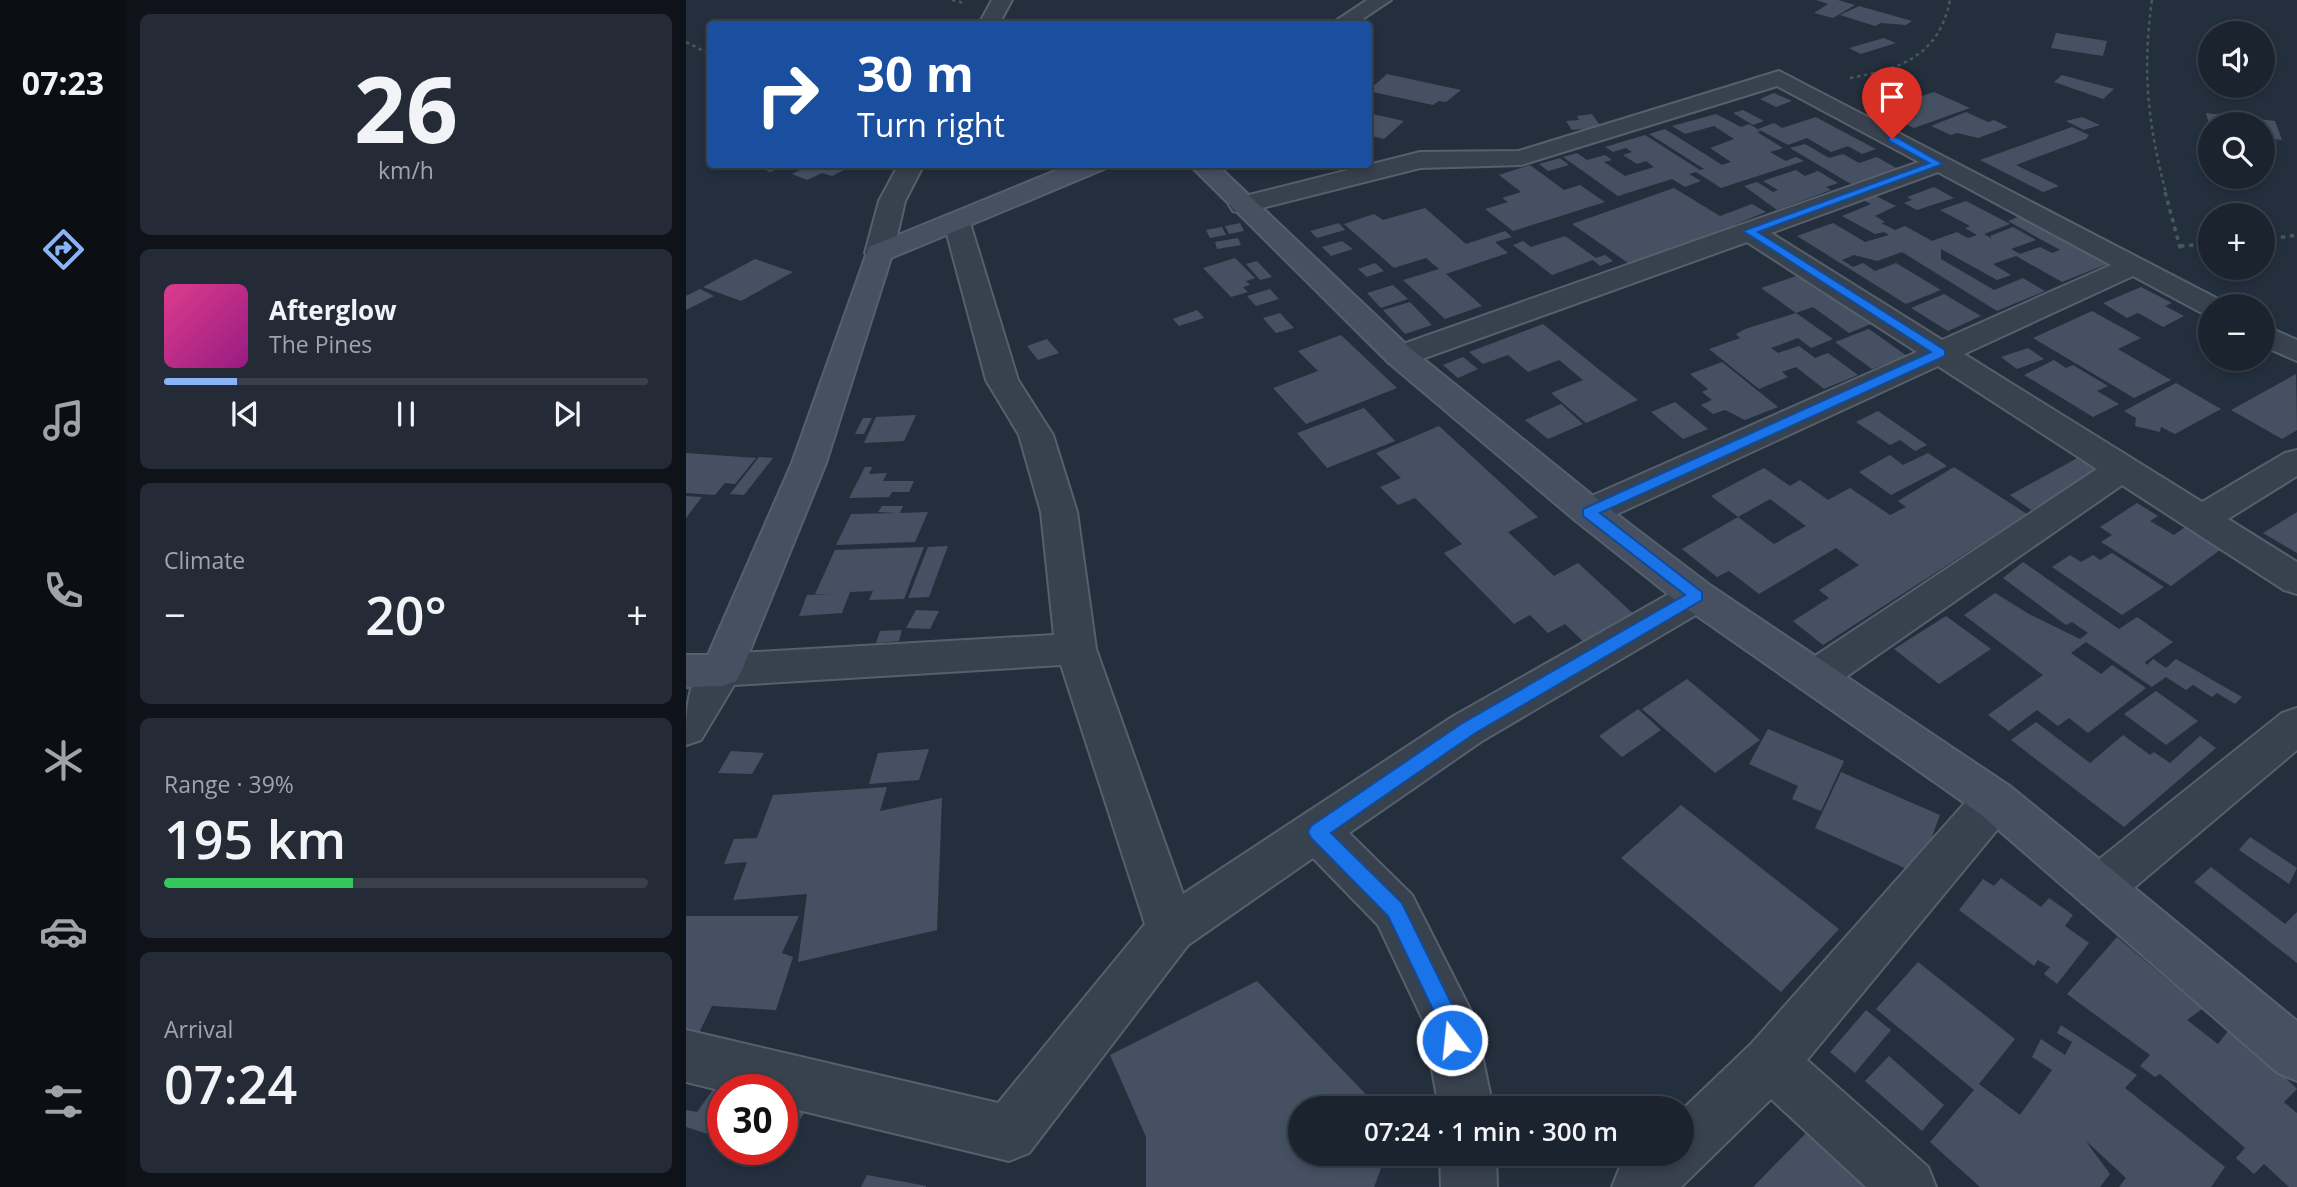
<!DOCTYPE html>
<meta charset="utf-8">
<style>
body{margin:0;font-family:"Open Sans",sans-serif;background:#242b36;color:#f1f3f6;height:100vh;display:flex;flex-direction:column;font-size:26px;white-space:nowrap}
*{box-sizing:border-box;margin:0}
p{font-size:23px;color:#a0a4aa}
.icon{flex:none;width:38px;height:38px;fill:none;stroke:currentColor;stroke-width:2;stroke-linecap:round;stroke-linejoin:round}
.map{position:relative;flex:1;overflow:hidden}
.panel{display:flex;flex-direction:column;gap:14px;padding:14px;background:#0f1319;width:560px}
.panel>*{flex:none}
.top-card{position:absolute;left:21px;top:21px;width:665px;height:147px;border-radius:7px;box-shadow:0 4px 10px #0003,0 0 0 2px #39404a;background:#1a4fa0;color:#fff;overflow:hidden}
.tools{position:absolute;left:1512px;top:21px;display:grid;gap:14px}
.tools a{display:grid;place-items:center;width:77px;height:77px;border-radius:50%;background:#1b232e;box-shadow:0 4px 10px #0003,0 0 0 2px #39404a;font-size:35px}
.speed{position:absolute;left:21px;top:1074px;display:flex;gap:14px;font-size:35px;font-weight:700;text-align:center}
.speed>*{display:grid;place-content:center;width:91px;height:91px;border-radius:50%;background:#1b232e;box-shadow:0 4px 10px #0003,0 0 0 2px #39404a;line-height:1}
.speed .limit{border:10px solid #d22;background:#fff;color:#111}
.pin{position:absolute;display:grid;place-items:center;width:60px;height:60px;color:#fff;margin:-72px -30px;border-radius:50% 50% 50% 0;rotate:-45deg;box-shadow:0 0 7px #0007}
.pin .icon{rotate:45deg}
.me{position:absolute;width:77px;margin:-38px;rotate:344deg;stroke-linejoin:round;filter:drop-shadow(0 0 5px #0008)}
.turn{display:flex;align-items:center;gap:24px;height:147px;padding:0 35px;font-size:32px}
.turn .icon{width:91px;height:91px;stroke-width:2.5}
.turn b{display:block;font-size:49px;line-height:60px}
.big{font-size:52px;font-weight:600;line-height:1.1}
.panel .widget{flex:1;display:flex;flex-direction:column;justify-content:center;gap:10px;min-width:0;padding:0 24px;border-radius:10px;background:#242b36}
.panel .dial{align-items:center;gap:0}
.dial b{font-size:91px;line-height:1}
.song{display:flex;align-items:center;gap:21px}
.cover{width:84px;height:84px;border-radius:10px;background:linear-gradient(135deg,hsl(330 70% 55%),hsl(310 70% 35%))}
.played{height:7px;border-radius:4px;background:linear-gradient(90deg,#8ab4f8 15%,#39404a 15%)}
.keys{display:flex;justify-content:space-around;direction:ltr}
.heat{display:flex;justify-content:space-between;align-items:center;font-size:38px;direction:ltr}
.charge{height:10px;border-radius:5px;background:linear-gradient(90deg,#34c759 39%,#39404a 0)}
.trip{position:absolute;left:602px;top:1096px;width:406px;height:70px;border-radius:35px;background:#1b232e;box-shadow:0 4px 10px #0003,0 0 0 2px #39404a;font-weight:600;line-height:70px;text-align:center}
main{display:flex;flex:1;min-height:0}
.tabs{display:flex;flex-direction:column;width:126px;justify-content:space-around;align-items:center;background:#0b0e12;color:#a0a4aa}
.tabs .icon{width:49px;height:49px}
.tabs .on{color:#8ab4f8}
.tabs b{font-size:32px;color:#f1f3f6}
.map>svg:first-child{display:block}
</style>
<main>
<nav class="tabs">
<b>07:23</b>
<svg class="icon on" aria-label="directions" viewBox="0 0 24 24"><path d="M12 3l9 9-9 9-9-9zM9 14v-3h6M13 9l2 2-2 2"/></svg>
<svg class="icon" aria-label="music" viewBox="0 0 24 24"><path d="M9 18V5l10-2v13"/><circle cx="6" cy="18" r="3"/><circle cx="16" cy="16" r="3"/></svg>
<svg class="icon" aria-label="phone" viewBox="0 0 24 24"><path d="M5 4h4l2 5-3 2q2 4 5 5l2-3 5 2v4C11 20 4 13 5 4z"/></svg>
<svg class="icon" aria-label="climate" viewBox="0 0 24 24"><path d="M12 3v18M4 7l16 10M4 17L20 7"/></svg>
<svg class="icon" aria-label="car" viewBox="0 0 24 24"><path d="M5 17H2v-5l4-1 3-4h7l3 4 3 1v5h-3M9 17h6M6 11h13"/><circle cx="7" cy="17" r="2"/><circle cx="17" cy="17" r="2"/></svg>
<svg class="icon" aria-label="filters" viewBox="0 0 24 24"><path d="M4 7h16M4 17h16"/><circle cx="9" cy="7" r="2"/><circle cx="15" cy="17" r="2"/></svg>
</nav>
<section class="panel">
<div class="widget dial"><b>26</b><p>km/h</p></div>
<div class="widget">
<div class="song"><i class="cover"></i><div><b>Afterglow</b><p>The Pines</p></div></div>
<div class="played"></div>
<div class="keys"><svg class="icon" aria-label="previous" viewBox="0 0 24 24"><path d="M18 5L8 12l10 7zM5 5v14"/></svg><svg class="icon" aria-label="pause" viewBox="0 0 24 24"><path d="M8 5v14M16 5v14"/></svg><svg class="icon" aria-label="next" viewBox="0 0 24 24"><path d="M6 5l10 7-10 7zM19 5v14"/></svg></div>
</div>
<div class="widget"><p>Climate</p>
<div class="heat"><a>−</a><b class="big">20°</b><a>+</a></div>
</div>
<div class="widget"><p>Range · 39%</p><b class="big">195 km</b><div class="charge"></div></div>
<div class="widget"><p>Arrival</p><b class="big">07:24</b></div>
</section>
<div class="map">
<svg width="1611" height="1187" viewBox="0 0 1611 1187">
<rect width="100%" height="100%" fill="#242f3e"/>
<g fill="#455162" fill-rule="evenodd">
<path d="M1130,0h22l17,5 -22,13 -19,-5 14,-9z"/>
<path d="M1173,6l53,15 -6,4 -25,-2 -6,3 -35,-11z"/>
<path d="M1370,33l51,8 -4,15 -52,-8z"/>
<path d="M1198,38l12,5 -35,11 -12,-6z"/>
<path d="M701,74l74,16 -15,12 -7,-1 -6,4 -65,-14z"/>
<path d="M1376,75l52,14 -11,10 -49,-17z"/>
<path d="M1248,92l36,16 -56,20 -13,-6 16,-6 -23,-11z"/>
<path d="M1088,93l18,8 -16,6 -16,-8z"/>
<path d="M1057,110l21,11 -11,4 -20,-12z"/>
<path d="M1280,112l22,10 6,-2 14,7 -30,11 -21,-5 -6,2 -20,-9z"/>
<path d="M682,113l36,8 -20,18 -16,-4z"/>
<path d="M1520,113l69,8 7,19 -19,-2v-14h-54z"/>
<path d="M906,114l9,13 -29,3 -6,-9 13,-1 -2,-4z"/>
<path d="M1030,114l25,13 8,-3 12,7 -4,1 26,16 -13,4 16,9 10,-4 8,4 -83,27 -25,-16 -7,2 12,7 -16,6 -13,-8 -54,17 -55,-39 14,-4 10,7 18,-5 7,5 -8,2 21,14 29,-9 -8,-6 -9,3 -14,-9 9,-3 -6,-4 -13,4 -8,-5 40,-12 55,35 4,-1 -55,-35 16,-5 57,36 9,-3 -21,-14 24,-9 -20,-13 -29,8 -13,-8z"/>
<path d="M1130,117l22,12 38,20 -14,5 -14,-8 -17,6 -24,-14 -19,7 -30,-16 16,-6 8,5z"/>
<path d="M1396,117l18,8 -16,5 -18,-9z"/>
<path d="M1386,127l17,8 -3,4 -70,26 43,21 -16,6 -63,-32z"/>
<path d="M1119,144l24,14 14,-4 16,9 18,-6 21,12 -47,15 -61,-36z"/>
<path d="M874,158l9,7 -21,6 -9,-7z"/>
<path d="M127,164h43l-24,12 -10,-3 -15,7 -15,-6z"/>
<path d="M68,165h34l-18,7z"/>
<path d="M844,165l34,25 16,-5 25,17 -92,29 -28,-22 23,-7 -6,-4 19,-6 -22,-17z"/>
<path d="M1110,170l9,6 13,-5 20,12 -12,4 5,3 -54,20 -33,-24 13,-4 16,10 5,-2 -15,-9z"/>
<path d="M1248,187l20,11 -37,12 -13,-7 8,-3 -5,-3z"/>
<path d="M988,188l46,28 32,-12 14,8 -32,13 5,3 -105,39 -62,-43z"/>
<path d="M1188,195l22,11 -21,10 10,6 -4,1 14,7 10,-4 27,15 25,-9 11,6 9,-3 -12,-7 5,-2 -30,-16 26,-9 44,23 -26,10 8,5 -2,-3 23,-9 23,13 -25,9 9,5 20,-7 12,6 8,-3 -52,-29 15,-6 87,48 -48,19 -46,-26 -23,8 18,11 -14,5 -56,-31v10l53,31 29,-12 22,13 -48,20 -95,-59 -25,9 -23,-6 -12,5 11,7 10,-4 12,8 21,-8 45,27 -35,14 -109,-68 36,-13 32,19 24,-7 -5,-3 -9,2 -33,-18 29,-12 -8,-4z"/>
<path d="M739,208l41,36 39,-13 7,6 -17,5 13,11 -62,21 36,32 -37,13 -42,-39 36,-11 -13,-11 -32,10 -50,-44 30,-10 9,6z"/>
<path d="M554,223l4,8 -15,3 -4,-8z"/>
<path d="M653,223l6,7 -28,8 -7,-7z"/>
<path d="M536,227l4,8 -16,3 -4,-8z"/>
<path d="M879,236l31,22 9,-3 8,6 -13,5 -7,-6 -41,15 -39,-30 10,-4 8,6z"/>
<path d="M552,238l3,7 -24,4 -2,-7z"/>
<path d="M656,241l11,8 -22,7 -9,-9z"/>
<path d="M549,258l20,20 -9,3 4,4 -7,2 5,5 -17,5 -28,-29z"/>
<path d="M69,259l38,13 -52,29 -38,-14z"/>
<path d="M571,261l15,16 -12,3 -14,-16z"/>
<path d="M689,263l9,8 -17,6 -9,-8z"/>
<path d="M1113,275l72,49 -22,9 -36,-26 -17,6 37,26 -22,9 -13,-10 -27,10 7,5 21,-7 16,12 13,-5 30,22 -34,14 -28,-22 -14,5 6,5 -29,12 -50,-40 31,-11 -4,-4 9,-5 51,-16 -35,-25z"/>
<path d="M707,285l15,14 -27,9 -14,-15z"/>
<path d="M1455,287l31,16 -7,3 19,10 -21,11 -25,-14 -11,5 -24,-15z"/>
<path d="M14,289l14,7 -28,14v-14z"/>
<path d="M584,289l9,10 -23,7 -9,-10z"/>
<path d="M1258,294l37,22 -33,15 -37,-23z"/>
<path d="M724,302l22,23 -27,9 -22,-24z"/>
<path d="M511,310l7,8 -25,8 -6,-7z"/>
<path d="M1406,311l49,27 -23,11 53,31 -37,18 -101,-60z"/>
<path d="M594,313l14,15 -18,5 -13,-15z"/>
<path d="M857,324l59,48 36,28 -52,23 -35,-30 32,-13 -24,-20 -31,12 -20,-17 -25,9 -14,-12z"/>
<path d="M1183,329l38,27 -35,13 -37,-27z"/>
<path d="M655,335l56,53 -91,36 -33,-36 45,-17 -20,-20z"/>
<path d="M361,339l12,14 -21,7 -11,-14z"/>
<path d="M1342,348l16,11 -27,10 -16,-12z"/>
<path d="M777,357l15,12 -20,9 -15,-13z"/>
<path d="M1368,360l12,8 7,-3 35,21 -11,5 22,13 -26,13 -69,-42z"/>
<path d="M1036,362l56,45 -33,13 -20,-10 -12,4 -12,-9 11,-5 -10,-8 6,-3 -18,-15z"/>
<path d="M1610,374l1,56 -15,9 -51,-29z"/>
<path d="M1490,383l45,26 -46,25 -14,-7 -1,5 -25,-6 1,-8 -12,-7z"/>
<path d="M989,402l33,27 -25,10 -32,-27z"/>
<path d="M875,404l22,20 -35,15 -23,-19z"/>
<path d="M678,408l31,33 -68,27 -30,-35z"/>
<path d="M1192,411l49,34 -12,6 -15,-11 -10,5 -34,-23z"/>
<path d="M230,415l-12,26 -40,2 12,-26z"/>
<path d="M177,418h9l-8,16h-9z"/>
<path d="M753,426l99,91 -30,15 46,44 24,-13 60,55 -50,28 -23,-22 -17,9 -18,-18 -16,9 -70,-71 18,-9 -47,-46 -17,7 -18,-18 21,-9 -25,-25z"/>
<path d="M0,453l70,5 -21,26 -10,-1 -10,12 -29,-2z"/>
<path d="M1242,453l19,13 -56,29 -32,-23 31,-17 13,10z"/>
<path d="M1395,456l22,14 -72,40 -21,-15z"/>
<path d="M73,457l14,1 -29,37 -14,-1z"/>
<path d="M179,467h7l-3,7 18,-1 -4,8h31l-5,11h-17l-3,5 -40,1z"/>
<path d="M1268,467l73,47 -204,131 -30,-24 36,-23 -10,-8 40,-25 -23,-17 -77,46 -30,-23 -12,6 -35,-28 56,-32 -27,-21 53,-28 26,18 10,-6 28,20 22,-12 40,27 16,-8 -8,-6zM1084,499l36,27 -32,18 -36,-27z"/>
<path d="M0,496l16,1 -16,21z"/>
<path d="M1451,503l21,13 -8,5 24,14 14,-10 36,22 -53,39 -70,-44 11,-7 -12,-8z"/>
<path d="M196,506h21l-3,7 28,-1 -13,30 -79,3 15,-31 46,-1 -19,-1z"/>
<path d="M1611,512v41l-34,-20z"/>
<path d="M262,546l-19,51 -21,1 20,-51z"/>
<path d="M238,547l-20,52 -35,1 4,-9 -23,1 -8,21 -43,3 8,-21 25,-1h-17l20,-44z"/>
<path d="M1426,553l52,34 -42,28 -70,-48 18,-12 11,7 12,-7 7,5z"/>
<path d="M1337,562l96,67 18,-12 36,25 -28,20 2,3 6,-6 13,9 10,-9 66,38 -7,7 -18,-11 -5,4 -19,-12 -7,5 -20,-13 -14,10 -66,-45 -15,11 30,21 11,-9 34,23 -58,45 -19,-15 -11,8 -21,-16 -28,21 -21,-16 55,-40 -79,-60 31,-22 34,21 51,25 8,-6 -16,-11 -6,3 -63,-47z"/>
<path d="M230,610l23,1 -9,18 -24,-1z"/>
<path d="M1260,616l45,33 -52,35 -45,-35z"/>
<path d="M216,630l-3,11 -23,2 4,-12z"/>
<path d="M1001,679l73,61 -45,33 -73,-64z"/>
<path d="M1470,691l42,30 -32,24 -42,-31z"/>
<path d="M952,709l23,21 -39,27 -23,-21z"/>
<path d="M1350,722l54,41 33,-28 27,20 4,-3 16,11 30,-27 16,12 -92,79 -113,-87z"/>
<path d="M1082,729l76,32 -23,50 -29,-12 6,-13 -49,-22z"/>
<path d="M243,749l-10,31 -50,4 9,-31z"/>
<path d="M45,751l33,2 -12,21 -34,-1z"/>
<path d="M1155,772l99,43 -22,59 -103,-46z"/>
<path d="M201,787l-7,24 62,-13 -5,132 -139,32 9,-68 -74,6 14,-38 -23,2 10,-25 23,-1 16,-43z"/>
<path d="M995,805l158,124 -58,63 -160,-134z"/>
<path d="M1564,837l47,31 -8,16 -50,-34z"/>
<path d="M1525,867l74,57 12,-12v51l-103,-81z"/>
<path d="M1315,878l40,29 8,-9 24,17 -8,11 24,17 -32,41 -13,-10 6,-7 -12,-7 -4,6 -75,-56 24,-31 11,7z"/>
<path d="M0,916h113l-17,37 11,4 -17,53 -64,-4 -15,31 -11,-2z"/>
<path d="M1431,937l85,72 -15,11 31,24 14,-18 65,63 -13,13 13,11v74h-8l-25,-23 -10,10 -18,-16 9,-10 -85,-74 -5,3 -15,-11 10,-11 -83,-61z"/>
<path d="M1232,962l97,77 -36,45 41,31 32,-45 -20,-13 9,-18 24,16 7,-13 -15,-9 4,-8 76,50 -12,13 100,79 -14,20h-92l7,-9 -41,-38 25,34 -10,13h-120l-50,-45 44,-52 -98,-81z"/>
<path d="M571,981l122,127h-79v45h87l-13,34h-228v-50l-36,-82z"/>
<path d="M1180,1010l25,20 -36,43 -25,-21z"/>
<path d="M1203,1056l55,49 -22,26 -57,-50z"/>
<path d="M31,1084l6,6v49l-37,-12v-17l11,2z"/>
<path d="M96,1103l24,7 -24,37z"/>
<path d="M1131,1122l70,65h-134z"/>
<path d="M181,1175l59,11v1h-65z"/>
</g>
<g fill="none" stroke-linecap="round" stroke-linejoin="round">
<g stroke="#565f6c" stroke-width="4">
<g id="street">
<path d="M306,0h20l-13,24h-20z"/>
<path d="M681,0h24l-36,24h-24z"/>
<path d="M1093,71l441,229 5,6h-15v9l-10,-3 -67,-36 -169,78 238,148 83,-49 12,-3v26l-69,43 69,43v32l-13,-4 -162,-105 -292,203 -15,5 -15,-5 -6,-11 6,-11 297,-197 -159,-103 -336,155 -13,3 -13,-3 -5,-9 5,-9 341,-151 -170,-110 -336,121 -11,2 -11,-2 -5,-7 5,-7 530,-187 -142,-76 -256,79 -101,3 -178,45 -9,-2 -4,-6 4,-6 187,-47 99,-1zM1252,172l173,93 -169,75 -171,-107z"/>
<path d="M213,164h25l-19,37 -12,52 -4,6 -10,2 -10,-2 -4,-6 14,-52z"/>
<path d="M271,215l10,2 3,6 48,157 35,55 24,77 19,137 87,245 269,-177 231,-131 14,-4 14,4 5,10 -5,10 -229,135 -133,92 63,62 62,122 19,91h-54l-16,-88 -45,-95 -65,-67 -125,87 -159,208 -20,8 -227,-55v-16l-59,1 -37,-9v-52l312,73 147,-179 -84,-259 -327,20 -33,55 -15,5c0,-35 0,-78 36,-91l332,-19 -13,-123 -22,-77 -33,-55 -42,-157 3,-6z"/>
<path d="M1577,325l34,15v21l-34,-15z"/>
<path d="M1611,708v42l-181,153 -17,6 -17,-6 -7,-15 7,-15 200,-160z"/>
<path d="M1309,781l16,6 6,13 -6,13 -204,247 121,107 8,20h-70l-95,-88 -90,88h-69l8,-20 15,-14h47v-43l69,-66 228,-257z"/>
<path d="M754,1153h56l1,34h-56z"/>
</g>
</g>
<g stroke="#565f6c" stroke-width="4">
<g id="secondary">
<path d="M386,164h35l-3,5 -213,89 -65,205 -84,207 -6,11 -14,5 -36,1v-32h22l84,-192 77,-216z"/>
<path d="M503,164h27l195,185 191,154 109,83 300,201 286,234v60l-19,-8 -299,-260 -296,-207 -107,-85 -187,-158z"/>
</g>
</g>
<g stroke="#44595c" stroke-width="2.5" stroke-dasharray="3.5 3.5" stroke-linecap="butt">
<path d="M266,0l12,3"/>
<path d="M1466,0c-10,71 -4,125 14,193"/>
<path d="M0,42l24,12"/>
<path d="M1164,78c52,-9 89,-23 100,-78"/>
</g>
<g stroke="#44595c" stroke-width="3.5" stroke-dasharray="4.5 4.5" stroke-linecap="butt">
<path d="M1479,192l16,59"/>
<path d="M1577,240l34,-5"/>
<path d="M1494,246l30,-2"/>
</g>
<use href="#street" fill="#38414e" fill-rule="evenodd"/>
<use href="#secondary" fill="#465061" fill-rule="evenodd"/>
</g>
<path fill="#1a73e8" stroke="#114b97" stroke-width="2" d="M1203,137h7l47,27 -185,68 187,118v6l-345,157 102,79v8l-228,134 -143,99 71,70 56,114 5,23 -3,7 -8,3 -7,-3 -8,-29 -49,-102 -77,-78 -3,-6 3,-6 150,-102 224,-129 -102,-79v-7l348,-157 -188,-121 186,-68 -40,-22z"/>
</svg>
<div class="tools">
<a><svg class="icon" aria-label="sound" viewBox="0 0 24 24"><path d="M4 9h4l5-4v14l-5-4H4zM17 9q2 3 0 6"/></svg></a>
<a><svg class="icon" aria-label="search" viewBox="0 0 24 24"><circle cx="10" cy="10" r="6"/><path d="M15 15l6 6"/></svg></a>
<a>+</a>
<a>−</a>
</div>
<div class="speed"><div class="limit">30</div></div>
<div class="pin" style="left:1206px;top:139px;background:#d93025"><svg class="icon" aria-label="arrive" viewBox="0 0 24 24"><path d="M6 21V4h12l-3 4 3 4H6"/></svg></div>
<svg class="me" style="left:766px;top:1040px" viewBox="-20 -20 40 40"><circle r="17" fill="#1a73e8" stroke="#fff" stroke-width="3"/><path d="M0-11L8 9 0 5-8 9z" fill="#fff"/></svg>
<div class="trip">07:24 · 1 min · 300 m</div>
<div class="top-card">
<div class="turn"><svg class="icon" aria-label="right" viewBox="0 0 24 24"><path d="M7 20v-9h11M14 6l5 5-5 5"/></svg><div><b>30 m</b>Turn right</div></div>
</div>
</div>
</main>
